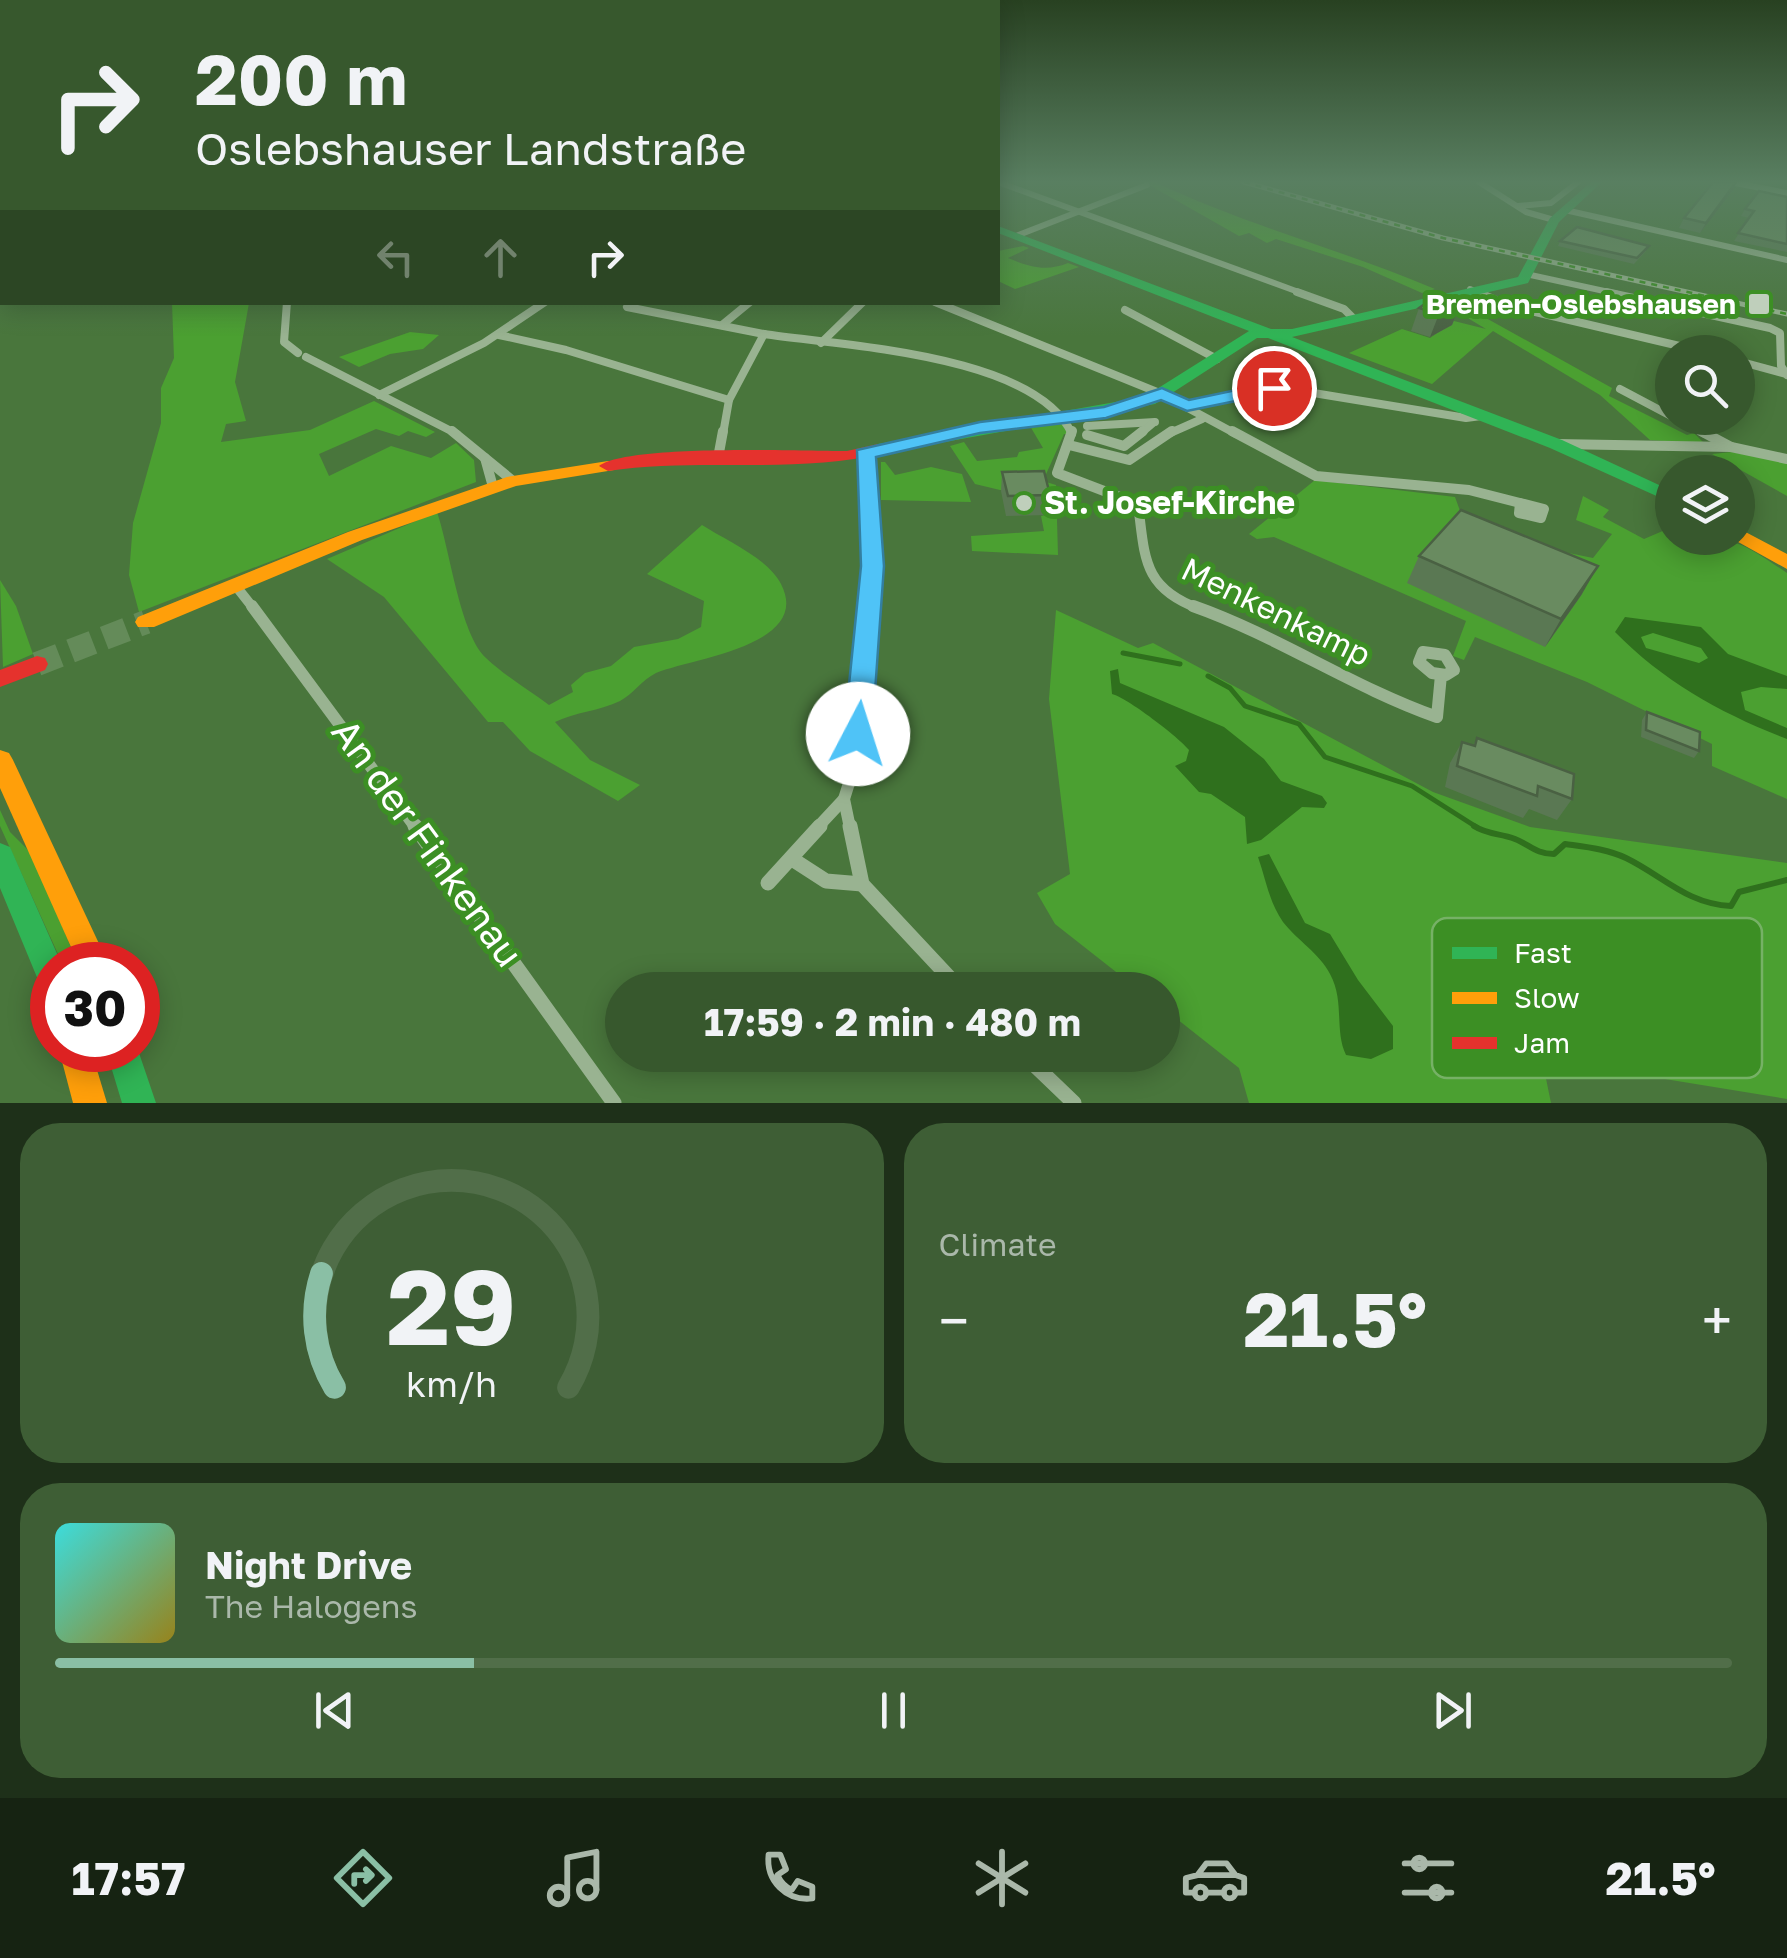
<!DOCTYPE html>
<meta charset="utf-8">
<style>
body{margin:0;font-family:"Golos Text",sans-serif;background:#3e5e35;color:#f1f3f6;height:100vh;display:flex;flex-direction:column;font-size:38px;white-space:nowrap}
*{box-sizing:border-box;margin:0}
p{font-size:32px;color:#aab8aa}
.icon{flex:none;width:55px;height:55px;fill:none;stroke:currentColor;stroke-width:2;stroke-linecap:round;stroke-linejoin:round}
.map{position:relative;height:1103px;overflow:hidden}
.sheet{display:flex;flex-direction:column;gap:20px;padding:20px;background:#1e3019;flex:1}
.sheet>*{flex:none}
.banner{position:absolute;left:0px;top:0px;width:1000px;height:305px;box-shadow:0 5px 25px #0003;background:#37582d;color:#f1f3f6;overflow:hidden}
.tools{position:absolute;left:1655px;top:335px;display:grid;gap:20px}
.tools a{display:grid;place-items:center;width:100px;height:100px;border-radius:50%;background:#37582d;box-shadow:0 5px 25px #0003;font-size:50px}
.speed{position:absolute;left:30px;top:942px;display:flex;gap:20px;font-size:50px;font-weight:700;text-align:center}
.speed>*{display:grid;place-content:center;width:130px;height:130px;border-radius:50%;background:#37582d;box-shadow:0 5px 25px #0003;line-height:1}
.speed .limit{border:15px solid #d22;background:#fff;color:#111}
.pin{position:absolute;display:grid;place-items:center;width:85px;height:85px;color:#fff;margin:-42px;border:5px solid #fff;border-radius:50%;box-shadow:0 2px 10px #0007}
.me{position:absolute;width:110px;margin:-55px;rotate:5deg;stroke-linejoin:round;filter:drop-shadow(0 0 8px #0008)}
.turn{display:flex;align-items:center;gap:35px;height:210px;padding:0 30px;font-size:45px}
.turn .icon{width:130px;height:130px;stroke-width:2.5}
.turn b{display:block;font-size:70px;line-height:85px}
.lanes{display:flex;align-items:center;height:95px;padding:0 30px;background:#0003;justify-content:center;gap:50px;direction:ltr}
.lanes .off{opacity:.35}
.big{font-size:75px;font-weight:700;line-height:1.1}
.sheet .tile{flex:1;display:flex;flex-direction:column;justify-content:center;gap:15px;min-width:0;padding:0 35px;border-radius:40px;background:#3e5e35}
.sheet .dial{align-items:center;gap:0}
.dial svg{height:260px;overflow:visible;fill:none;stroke:#516e49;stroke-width:7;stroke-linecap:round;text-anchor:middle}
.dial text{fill:#f1f3f6;stroke:none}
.song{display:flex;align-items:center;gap:30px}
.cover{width:120px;height:120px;border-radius:15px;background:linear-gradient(135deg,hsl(180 70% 55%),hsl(50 70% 35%))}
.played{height:10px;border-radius:5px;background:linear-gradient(90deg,#8abfa5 25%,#516e49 25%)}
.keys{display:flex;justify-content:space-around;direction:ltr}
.heat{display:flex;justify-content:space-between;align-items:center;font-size:55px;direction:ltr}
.sheet .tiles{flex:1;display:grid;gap:20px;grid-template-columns:1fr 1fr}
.tile:last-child{grid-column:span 2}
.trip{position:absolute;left:605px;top:972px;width:575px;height:100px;border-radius:50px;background:#37582d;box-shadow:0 5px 25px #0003;font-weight:700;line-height:100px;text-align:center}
.tab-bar{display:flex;height:160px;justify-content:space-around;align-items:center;background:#162312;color:#aab8aa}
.tab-bar .icon{width:70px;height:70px}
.tab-bar .on{color:#8abfa5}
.tab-bar b{font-size:45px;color:#f1f3f6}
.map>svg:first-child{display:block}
</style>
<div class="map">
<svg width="1787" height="1103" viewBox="0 0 1787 1103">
<rect width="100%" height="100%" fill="#49763c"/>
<g fill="#4ba031">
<path d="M1144,182h11c90,43 188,68 280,107l-13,4 -59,-26 -87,-28 -9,4 -18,-10 -10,3z"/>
<path d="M1023,246l6,2 -21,10c22,9 38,14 60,5l11,4 -64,22 -17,-8v-30z"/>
<path d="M172,303h77l-14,79 11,39 -20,3 -5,18 89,-12 64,-29 61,31 -9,5 -18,-6 -9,5 -23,-7 -57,25 10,22 62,-30 40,12 25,-15 18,17 2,22 -337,130 -10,-37 4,-52 28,-100v-35l13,-30z"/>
<path d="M1459,303l153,85 -3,8 78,39 7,-2 11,11 -55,-4 -50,-45 -107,-64 -61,53 -83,-31 53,-24 28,9 24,-17 32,8 -40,-24z"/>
<path d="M410,332l29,3 -16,14 -33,5 -31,13 -20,-10z"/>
<path d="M1061,422l7,12h-4l-21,47 13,4 2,70 -86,-4 -1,-15 73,-5 -3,-15 8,-2 -7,-24h-42l-25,-6 -25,-38 14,-4 13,19 40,-4 2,-5 24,-4 -13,-22z"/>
<path d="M1732,452l55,11v33l-75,-42z"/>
<path d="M881,462h4l10,13 36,-8 31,7 9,28 -90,-2z"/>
<path d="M1315,480l140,17 8,22 29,18 101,21 19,-24 -36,-14 7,-24 26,14 -6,7 41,22 28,-12v11c62,0 64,0 115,35v226l-75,-33v-22l-125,-62 -112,-45 -11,23 -11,-4 13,-35 -192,-84 -17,2 -8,-5z"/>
<path d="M437,512c13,38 23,122 49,146 19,18 43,32 63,47l24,-13 -2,-7 14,-12 26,-7 23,-19 44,-8 23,-12 3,-26 -57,-27 55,-49c23,15 66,33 79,59 32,62 -90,74 -125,89 -14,7 -23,21 -36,28 -20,10 -45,11 -65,21l35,38 50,25 -22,16 -88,-50 -27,-29h-15l-104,-125 -57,-38z"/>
<path d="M0,580l16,26 17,48 -30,13z"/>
<path d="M1056,610l82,38 15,-5 280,149 97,35 257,36v236l-245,-40 9,44h-302l-10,-35 -76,-60 -1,-18h-23l-84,-66 -18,-31 33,-19 -21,-175z"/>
<path d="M0,810l10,22 23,23 45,110h-15l-63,-139z"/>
</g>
<g fill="#2f701d" fill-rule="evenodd">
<path d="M1625,617l76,10 27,27 59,22v13l-26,-2 -20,5 4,18 42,18v11c-65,-25 -123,-57 -172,-107zM1653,633l48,15 7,10 -9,5 -53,-15 -5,-11z"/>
<path d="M1118,669l2,14 104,44 40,32 17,22 41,15 5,7 -3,5 -22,-1 -41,33 -14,4 -2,-27 -34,-23 -12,-2 -24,-26 11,-5 3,-11c-9,-12 -63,-53 -77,-56l-2,-23z"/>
<path d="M1269,854l36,69 25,11 28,46 35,46v23l-22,10 -25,-4c-12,-25 -1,-54 -16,-81 -10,-20 -33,-34 -47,-52 -14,-20 -17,-42 -25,-65z"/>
</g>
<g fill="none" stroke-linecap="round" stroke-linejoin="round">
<g stroke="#2f701d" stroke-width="5">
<path d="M1123,653l57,11"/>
<path d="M1208,676l22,12 15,18 54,18 26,33 87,29 66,42"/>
</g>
<path stroke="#2f701d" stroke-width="6" d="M1474,826c14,9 26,7 41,13 15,6 21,15 39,15l11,-10c21,3 42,5 61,14 37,18 61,46 105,48l8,-14 48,-12"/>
<path stroke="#648b59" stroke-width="24" stroke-dasharray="24 12" stroke-linecap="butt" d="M37,664l109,-42"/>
<g stroke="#99b391" stroke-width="6">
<path d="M998,182l306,112"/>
<path d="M1479,182l47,30 28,8"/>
<path d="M1730,182l57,11"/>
<path d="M1518,206l33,-3 27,-21"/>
<path d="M1565,210l222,50"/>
<path d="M1016,236l131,-51"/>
<path d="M1526,274l92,20"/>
<path d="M1470,289l12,5"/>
</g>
<g stroke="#99b391" stroke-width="8">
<path d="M1297,292l47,17 9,9"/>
<path d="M1477,292l33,14 195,46"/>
<path d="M1606,292l164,36 10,5 1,33 6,9"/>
<path d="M287,302l-3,40 14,11"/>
<path d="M633,302l-6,5 137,27 -35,66 -6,34"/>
<path d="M935,302l227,92 74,40"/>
<path d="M1125,310l92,49"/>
<path d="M722,325l28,-23"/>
<path d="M764,334c79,12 271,20 308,100"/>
<path d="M499,335l67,15 163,50"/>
<path d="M821,343l42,-41"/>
<path d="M306,357l151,77"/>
<path d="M1738,361l48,13"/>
<path d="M1620,389l85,45"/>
<path d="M379,395l105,-52 61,-41"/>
<path d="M1188,405l89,-18 189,31 15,-2"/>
<path d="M1087,426l68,-4"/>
<path d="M1140,434l13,-11"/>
<path d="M1168,434l34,-15"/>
</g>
<g stroke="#99b391" stroke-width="10">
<path d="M452,431l61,50"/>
<path d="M1072,431l-15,42 81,31c7,53 4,84 62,105"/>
<path d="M1232,431l84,45 153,14 51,13"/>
<path d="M1701,431l30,16"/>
<path d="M1087,435l37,11 19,-15"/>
<path d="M1556,444l175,3 56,12"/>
<path d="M1069,445l60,15 43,-29"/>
<path d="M864,454l5,10v145"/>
<path d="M485,458l8,29"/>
<path d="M718,458l5,-27"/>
<path d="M1520,503l24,6 -3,9 -22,-5z"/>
<path d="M239,590l15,19"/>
</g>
<g stroke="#99b391" stroke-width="12">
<path d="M252,606l164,222"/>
<path d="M1193,606c85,30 159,81 244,111l4,-42"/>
<path d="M1423,652l22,3 9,15 -8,5 -14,-2 -13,-11z"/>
<path d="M817,828l27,-29"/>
<path d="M850,828l-6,-29 11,-35 14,-158"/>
</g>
<g stroke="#99b391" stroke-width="15">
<path d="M415,826l199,277"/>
<path d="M850,826l12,58 99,106"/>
<path d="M792,859l34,22 36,3"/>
<path d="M768,883l52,-57"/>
<path d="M1024,1055l50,48"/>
</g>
<g fill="#30b455" fill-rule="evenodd">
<path d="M1591,182h11l-43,40 -31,61 -236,54 270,103 110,51v12l-122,-55 -282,-110h-11l-102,66 -277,50 -9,-5 9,-5 266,-47 105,-66 -251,-98v-7l273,103h21l226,-52 32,-59z"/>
<path d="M0,843l10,4 52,118h-10v27l-11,-5 -41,-99z"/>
<path d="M138,1048v2l18,53h-34l-16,-53z"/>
</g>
<g fill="#ff9f0a" fill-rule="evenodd">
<path d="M608,461l6,1 3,4 -3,4 -98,16 -154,54 -208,87h-16l-3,-5 3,-5 210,-85 159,-55z"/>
<path d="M1738,528l49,26v15l-56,-31h7z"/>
<path d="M0,750l9,3 4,7 96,205h-30l-79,-177z"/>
<path d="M59,1050h32l16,53h-34z"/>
</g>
<g fill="#e5322d" fill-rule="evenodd">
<path d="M878,444l9,5 -3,4c-89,22 -185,4 -276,18l-9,-5c28,-22 203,-15 248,-15z"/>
<path d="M37,656l8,2 3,6 -3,6 -45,17v-17z"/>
</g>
<g stroke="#98b290" stroke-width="5">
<path id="rail" d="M1244,182l199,56 344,76"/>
</g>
<use href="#rail" stroke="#3c8f24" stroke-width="2.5" stroke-dasharray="6" stroke-linecap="butt"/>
</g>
<g fill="#5a7853">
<path d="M1733,190l-33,43 -21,-5 5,-10z"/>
<path d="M1787,197v55l-53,-11 15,-23 -8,-2 4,-7z"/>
<path d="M1560,241l86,10 -12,13 -76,-18z"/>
<path d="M1461,302l-9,23 -22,12 -19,-6 8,-23z"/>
<path d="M1002,472l48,23 -2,20 -42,1 -5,-25z"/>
<path d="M1419,556l163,38 -37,53 -138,-64z"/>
<path d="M1647,712l52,39 -5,7 -53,-21 1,-17z"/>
<path d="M1477,738l95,61 -15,21 -28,-11 -6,9 -78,-31 5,-24 12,-21 11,4z"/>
</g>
<g fill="#4a6143">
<path d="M1737,182l-4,8 -33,43 6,-10z"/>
<path d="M1461,302l-9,23 -22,12 9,-23z"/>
<path d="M1598,566l-16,28 -37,53 16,-28z"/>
</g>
<g fill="#698b60" stroke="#4a6143" stroke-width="2.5">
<path d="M1713,182h23l-30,41 -22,-5z"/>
<path d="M1759,191l28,6v47l-49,-11 16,-22 -9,-2z"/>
<path d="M1577,227l72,19 -12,12 -77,-17z"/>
<path d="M1437,295l24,7 -22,12 -20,-6z"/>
<path d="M1044,471l6,24 -42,1 -6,-24z"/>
<path d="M1461,510l137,56 -37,53 -142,-63z"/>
<path d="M1647,712l53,20 -1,19 -53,-21z"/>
<path d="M1477,738l97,36 -2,25 -34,-13 -1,10 -80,-30 5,-24 13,4z"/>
</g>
<linearGradient id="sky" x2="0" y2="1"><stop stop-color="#284121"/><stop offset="0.54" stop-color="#597f61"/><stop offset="1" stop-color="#597f61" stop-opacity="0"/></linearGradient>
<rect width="1787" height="336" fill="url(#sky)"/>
<path fill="#4fc3f7" stroke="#337fa1" stroke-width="2.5" d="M1274,382l9,6 -3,4 -93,19 -26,-11 -55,18 -126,15 -104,24 8,109 -12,168 -4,7h-20l-4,-7 17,-168 -4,-116 123,-28 124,-15 58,-19 27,12z"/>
<g fill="#bfcfbb" stroke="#3c8f24" stroke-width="4">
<rect x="1747" y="292" width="24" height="24" rx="5"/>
<circle cx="1024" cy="503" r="10"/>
</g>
<g text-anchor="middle" stroke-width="10" stroke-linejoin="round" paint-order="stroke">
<g font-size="28" font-weight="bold" fill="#fff" stroke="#3c8f24" text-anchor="end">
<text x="1736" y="314">Bremen-Oslebshausen</text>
</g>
<g font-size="32" font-weight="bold" fill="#fff" stroke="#3c8f24" text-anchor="start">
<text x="1044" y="514">St. Josef-Kirche</text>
</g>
<g font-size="32" fill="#fff" stroke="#3c8f24">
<text transform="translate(1276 612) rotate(26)" y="11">Menkenkamp</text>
</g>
<g font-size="38" fill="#fff" stroke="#3c8f24">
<text transform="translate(427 843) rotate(54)" y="13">An der Finkenau</text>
</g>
</g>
<rect x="1432" y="918" width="330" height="160" rx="15" fill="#3c8f24" stroke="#76b166" stroke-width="2.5"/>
<rect x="1452" y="947" width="45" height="12" fill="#30b455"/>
<rect x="1452" y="992" width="45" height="12" fill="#ff9f0a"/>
<rect x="1452" y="1037" width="45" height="12" fill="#e5322d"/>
<g font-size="28" fill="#fff">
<text x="1514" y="963">Fast</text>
<text x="1514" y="1008">Slow</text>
<text x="1514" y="1053">Jam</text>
</g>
</svg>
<div class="tools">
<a><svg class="icon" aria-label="search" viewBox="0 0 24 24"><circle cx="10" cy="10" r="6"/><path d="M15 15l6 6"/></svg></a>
<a><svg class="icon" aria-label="layers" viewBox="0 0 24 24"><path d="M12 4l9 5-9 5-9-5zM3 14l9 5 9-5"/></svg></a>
</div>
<div class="speed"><div class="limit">30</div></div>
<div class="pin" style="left:1274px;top:388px;background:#d93025"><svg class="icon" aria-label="arrive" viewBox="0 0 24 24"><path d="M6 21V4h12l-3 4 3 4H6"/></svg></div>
<svg class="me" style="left:858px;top:734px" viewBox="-20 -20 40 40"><circle r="19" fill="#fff"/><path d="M0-13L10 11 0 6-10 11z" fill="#4fc3f7"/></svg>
<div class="trip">17:59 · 2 min · 480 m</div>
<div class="banner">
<div class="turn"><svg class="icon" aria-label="right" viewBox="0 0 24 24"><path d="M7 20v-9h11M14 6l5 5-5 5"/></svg><div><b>200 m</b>Oslebshauser Landstraße</div></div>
<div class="lanes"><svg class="icon off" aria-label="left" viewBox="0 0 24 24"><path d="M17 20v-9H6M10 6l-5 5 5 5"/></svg><svg class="icon off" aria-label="ahead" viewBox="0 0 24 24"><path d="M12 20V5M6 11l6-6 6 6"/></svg><svg class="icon" aria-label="right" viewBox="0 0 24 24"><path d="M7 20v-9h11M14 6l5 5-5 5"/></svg></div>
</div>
</div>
<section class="sheet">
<div class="tiles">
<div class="tile dial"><svg viewBox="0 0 100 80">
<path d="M14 69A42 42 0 1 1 86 69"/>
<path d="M14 69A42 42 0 0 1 10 34" stroke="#8abfa5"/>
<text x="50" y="56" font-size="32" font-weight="700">29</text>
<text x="50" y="72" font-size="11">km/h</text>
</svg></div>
<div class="tile"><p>Climate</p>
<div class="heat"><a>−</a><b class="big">21.5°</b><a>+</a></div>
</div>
<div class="tile">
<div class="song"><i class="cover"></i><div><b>Night Drive</b><p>The Halogens</p></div></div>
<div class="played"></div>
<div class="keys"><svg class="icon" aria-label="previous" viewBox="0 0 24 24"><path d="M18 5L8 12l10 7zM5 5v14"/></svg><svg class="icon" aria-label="pause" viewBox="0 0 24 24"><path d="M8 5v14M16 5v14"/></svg><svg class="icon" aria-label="next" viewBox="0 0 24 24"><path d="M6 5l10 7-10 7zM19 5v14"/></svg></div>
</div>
</div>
</section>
<nav class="tab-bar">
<b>17:57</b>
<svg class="icon on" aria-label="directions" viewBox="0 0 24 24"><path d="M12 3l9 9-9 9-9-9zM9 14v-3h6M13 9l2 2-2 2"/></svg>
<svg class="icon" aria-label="music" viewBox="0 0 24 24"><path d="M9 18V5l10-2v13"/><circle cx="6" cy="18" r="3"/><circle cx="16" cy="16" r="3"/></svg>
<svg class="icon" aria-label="phone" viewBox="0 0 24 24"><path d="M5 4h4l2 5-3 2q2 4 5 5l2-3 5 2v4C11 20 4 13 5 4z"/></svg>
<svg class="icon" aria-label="climate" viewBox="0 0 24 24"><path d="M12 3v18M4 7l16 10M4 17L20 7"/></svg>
<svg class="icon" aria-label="car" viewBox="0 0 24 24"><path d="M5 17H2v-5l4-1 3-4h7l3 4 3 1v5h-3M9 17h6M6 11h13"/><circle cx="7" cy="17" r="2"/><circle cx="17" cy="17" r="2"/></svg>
<svg class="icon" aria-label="filters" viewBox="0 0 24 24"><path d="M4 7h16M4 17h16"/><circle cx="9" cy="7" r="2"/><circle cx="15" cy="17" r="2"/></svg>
<b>21.5°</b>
</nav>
